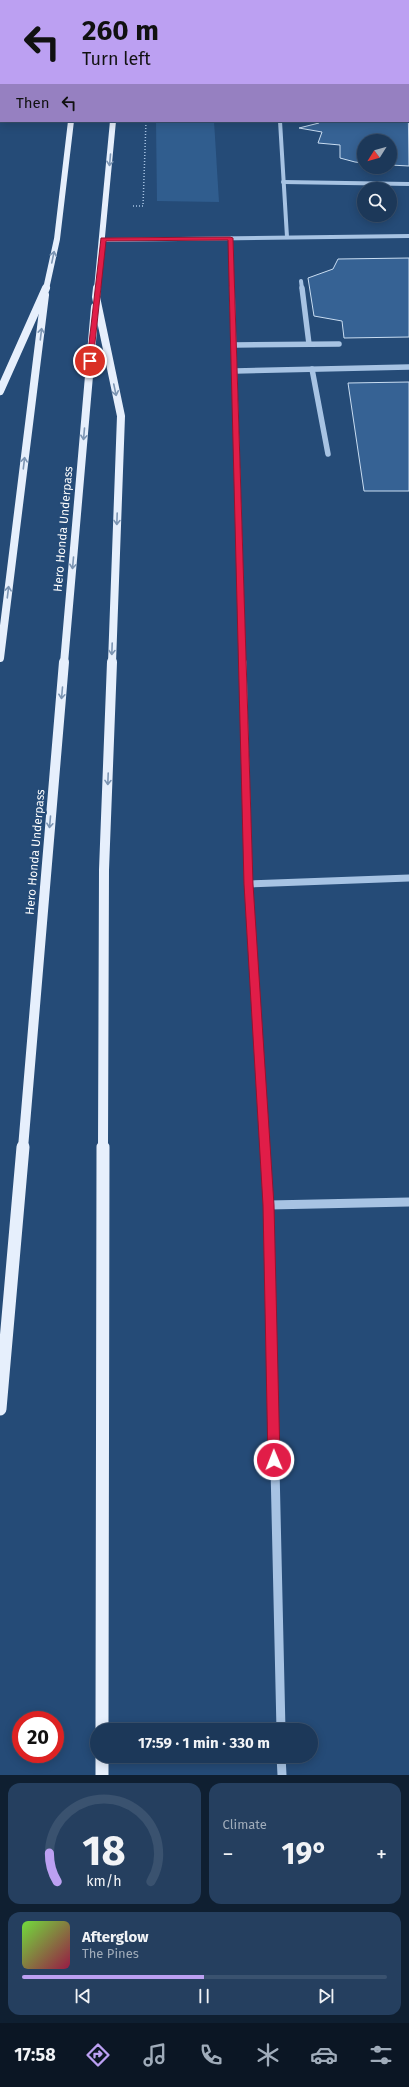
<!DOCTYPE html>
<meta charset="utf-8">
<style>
body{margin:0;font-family:"Fira Sans",sans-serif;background:#253f5f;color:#f1f3f6;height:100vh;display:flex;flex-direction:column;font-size:15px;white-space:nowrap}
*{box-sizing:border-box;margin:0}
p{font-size:13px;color:#a0acba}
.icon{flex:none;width:22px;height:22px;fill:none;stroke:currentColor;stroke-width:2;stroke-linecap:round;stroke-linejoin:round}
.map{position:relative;height:1775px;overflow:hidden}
.side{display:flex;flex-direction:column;gap:8px;padding:8px;background:#0f1f31;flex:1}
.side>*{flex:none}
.banner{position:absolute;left:0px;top:0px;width:409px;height:122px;box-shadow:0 2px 10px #0003,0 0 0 1px #3a526f;background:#bca0f2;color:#111;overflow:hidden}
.needle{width:26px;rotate:233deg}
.fabs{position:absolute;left:357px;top:134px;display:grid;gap:8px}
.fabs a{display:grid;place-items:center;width:40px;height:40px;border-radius:50%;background:#1c3859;box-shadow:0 2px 10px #0003,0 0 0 1px #3a526f;font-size:20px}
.speed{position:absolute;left:12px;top:1711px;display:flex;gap:8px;font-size:20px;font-weight:700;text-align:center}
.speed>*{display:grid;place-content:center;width:52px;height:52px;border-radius:50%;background:#1c3859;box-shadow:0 2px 10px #0003,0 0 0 1px #3a526f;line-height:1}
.speed .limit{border:6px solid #d22;background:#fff;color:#111}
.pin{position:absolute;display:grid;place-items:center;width:34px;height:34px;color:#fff;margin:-17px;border:2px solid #fff;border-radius:50%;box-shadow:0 1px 4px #0007}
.me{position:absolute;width:44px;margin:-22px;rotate:359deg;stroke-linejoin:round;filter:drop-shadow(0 0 3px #0008)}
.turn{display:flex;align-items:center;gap:14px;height:84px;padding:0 16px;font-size:18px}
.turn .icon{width:52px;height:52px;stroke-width:2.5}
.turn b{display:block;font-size:28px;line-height:34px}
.then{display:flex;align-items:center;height:38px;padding:0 16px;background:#0003;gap:8px;font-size:15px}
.big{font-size:30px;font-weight:700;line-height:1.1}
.side .widget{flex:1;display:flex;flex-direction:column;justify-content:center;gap:6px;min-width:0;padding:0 14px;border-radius:12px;background:#253f5f}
.side .dial{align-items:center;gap:0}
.dial svg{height:104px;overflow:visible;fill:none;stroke:#3a526f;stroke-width:7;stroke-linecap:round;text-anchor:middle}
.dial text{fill:#f1f3f6;stroke:none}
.song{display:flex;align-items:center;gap:12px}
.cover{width:48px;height:48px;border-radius:6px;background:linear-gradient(135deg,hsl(100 70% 55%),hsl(340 70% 35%))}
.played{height:4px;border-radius:2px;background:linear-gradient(90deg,#bca0f2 50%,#3a526f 50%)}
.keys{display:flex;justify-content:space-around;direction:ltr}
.heat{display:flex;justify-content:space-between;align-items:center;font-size:22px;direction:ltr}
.side .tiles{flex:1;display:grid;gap:8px;grid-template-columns:1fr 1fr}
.widget:last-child{grid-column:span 2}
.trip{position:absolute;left:90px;top:1723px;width:228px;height:40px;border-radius:20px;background:#1c3859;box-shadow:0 2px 10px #0003,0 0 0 1px #3a526f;font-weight:700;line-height:40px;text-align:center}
.dock{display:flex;height:64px;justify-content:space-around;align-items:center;background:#0b1624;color:#a0acba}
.dock .icon{width:28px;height:28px}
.dock .active{color:#bca0f2}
.dock b{font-size:18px;color:#f1f3f6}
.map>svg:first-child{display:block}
</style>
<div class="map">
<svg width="409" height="1775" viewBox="0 0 409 1775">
<rect width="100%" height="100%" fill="#254b77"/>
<path fill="#305d8e" d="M156,121h58l5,81 -62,-1z"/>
<g fill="#366294" stroke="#c9ddf2">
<path d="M280,0h129v66l-1,-65z"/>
<path d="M408,94l1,72 -19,-1v-24h-26v22l-9,-1 -15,-4v-13l-22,-2 4,-11 -23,-4 20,-5 -1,-2h90z"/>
<path d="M409,258v79l-65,1 -2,-17 -28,-5 -6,-38 25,-9 5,-10z"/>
<path d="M409,382v109h-45l-16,-108z"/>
</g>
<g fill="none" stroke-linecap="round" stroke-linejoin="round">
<path stroke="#a7c3e3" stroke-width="1.5" stroke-dasharray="1 2" stroke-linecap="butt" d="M133,206h10l3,-85"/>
<g stroke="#a7c3e3" stroke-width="4">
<path d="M280,121l7,116"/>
<path d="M283,182l126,2"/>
<path d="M231,239l1,50"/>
<path d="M103,240l306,-4"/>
<path d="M301,281l1,8"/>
</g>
<g stroke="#a7c3e3" stroke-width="5.5">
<path d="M232,288l11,375"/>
<path d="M302,288l7,56"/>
<path d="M234,345l105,-1"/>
<path d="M312,369l16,85"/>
<path d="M235,371l174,-4"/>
</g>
<g stroke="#a7c3e3" stroke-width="7">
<path d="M243,662l6,222 16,264"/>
<path d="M249,884l160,-6"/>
</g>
<g stroke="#a7c3e3" stroke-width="9">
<path d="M265,1147l4,58 12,525"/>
<path d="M269,1205l140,-3"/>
<path d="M281,1756l1,19"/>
</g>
<g stroke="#e6effc" stroke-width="6">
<path d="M46,289l11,-50 14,-118"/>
<path d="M97,289l16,-168"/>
</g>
<g stroke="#e6effc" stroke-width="8">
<path d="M97,288l-1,9 25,119 -9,247"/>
<path d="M0,391l46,-103"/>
<path d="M0,658l45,-363"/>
<path d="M64,663l31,-356"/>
</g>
<g stroke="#e6effc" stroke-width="10">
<path d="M23,1148l41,-486"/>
<path d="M103,1148l1,-278 8,-208"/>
</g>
<g stroke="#e6effc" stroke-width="13">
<path d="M0,1409l23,-262"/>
<path d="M102,1730l1,-583"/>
<path d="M102,1756v19"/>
</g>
</g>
<defs><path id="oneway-shaft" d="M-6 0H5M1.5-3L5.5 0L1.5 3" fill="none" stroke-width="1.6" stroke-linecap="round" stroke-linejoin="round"/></defs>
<g stroke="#7c95b3">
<use href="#oneway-shaft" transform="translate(110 160) rotate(95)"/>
<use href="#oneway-shaft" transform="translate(53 257) rotate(-78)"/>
<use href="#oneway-shaft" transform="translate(41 334) rotate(-83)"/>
<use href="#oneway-shaft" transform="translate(115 390) rotate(78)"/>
<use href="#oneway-shaft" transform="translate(84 434) rotate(95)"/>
<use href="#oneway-shaft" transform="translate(24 463) rotate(-83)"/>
<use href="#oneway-shaft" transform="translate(117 519) rotate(92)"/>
<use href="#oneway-shaft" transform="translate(73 563) rotate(95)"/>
<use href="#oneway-shaft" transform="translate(8 592) rotate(-83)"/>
<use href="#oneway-shaft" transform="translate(112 649) rotate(92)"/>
<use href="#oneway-shaft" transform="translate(62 693) rotate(95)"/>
<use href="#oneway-shaft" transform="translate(108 779) rotate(92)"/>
<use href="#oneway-shaft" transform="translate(50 822) rotate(95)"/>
</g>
<path fill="#e11d48" stroke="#92132f" d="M230,237l3,1 20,646 21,321 6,255 -1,4 -5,2 -4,-2 -2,-4 -5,-255 -19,-321 -16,-644 -122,1 -13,120 -3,2 -3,-2 14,-123z"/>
<g text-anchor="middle" stroke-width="4" stroke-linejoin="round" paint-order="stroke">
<g font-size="12" fill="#fff" stroke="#254b77">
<text transform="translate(63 529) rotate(-85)" y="4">Hero Honda Underpass</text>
<text transform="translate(35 852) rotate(-85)" y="4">Hero Honda Underpass</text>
</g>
</g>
</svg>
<div class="fabs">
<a><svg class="needle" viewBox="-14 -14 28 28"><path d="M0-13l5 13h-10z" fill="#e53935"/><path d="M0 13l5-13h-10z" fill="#a0acba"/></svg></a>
<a><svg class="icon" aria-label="search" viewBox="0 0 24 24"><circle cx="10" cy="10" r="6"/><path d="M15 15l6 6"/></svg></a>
</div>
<div class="speed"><div class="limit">20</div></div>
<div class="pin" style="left:90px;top:361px;background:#d93025"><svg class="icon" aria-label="arrive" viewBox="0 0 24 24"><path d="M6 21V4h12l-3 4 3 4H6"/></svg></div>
<svg class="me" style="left:274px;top:1460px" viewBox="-20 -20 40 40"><circle r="17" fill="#e11d48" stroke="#fff" stroke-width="3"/><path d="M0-11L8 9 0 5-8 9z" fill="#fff"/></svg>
<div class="trip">17:59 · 1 min · 330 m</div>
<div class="banner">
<div class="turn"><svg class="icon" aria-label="left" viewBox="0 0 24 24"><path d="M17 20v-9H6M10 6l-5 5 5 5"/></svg><div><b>260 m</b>Turn left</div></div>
<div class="then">Then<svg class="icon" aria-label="left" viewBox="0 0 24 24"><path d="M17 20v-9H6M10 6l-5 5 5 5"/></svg></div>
</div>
</div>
<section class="side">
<div class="tiles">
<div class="widget dial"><svg viewBox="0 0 100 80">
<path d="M14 69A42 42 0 1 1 86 69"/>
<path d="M14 69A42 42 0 0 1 8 47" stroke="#bca0f2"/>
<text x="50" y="56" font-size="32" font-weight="700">18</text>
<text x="50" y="72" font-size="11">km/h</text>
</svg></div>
<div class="widget"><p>Climate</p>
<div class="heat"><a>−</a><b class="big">19°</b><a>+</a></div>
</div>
<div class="widget">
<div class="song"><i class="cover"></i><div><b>Afterglow</b><p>The Pines</p></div></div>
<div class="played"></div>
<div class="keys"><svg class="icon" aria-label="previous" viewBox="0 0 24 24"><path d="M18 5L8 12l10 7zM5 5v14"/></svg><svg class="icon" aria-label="pause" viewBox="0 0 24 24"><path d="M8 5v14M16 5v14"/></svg><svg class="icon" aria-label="next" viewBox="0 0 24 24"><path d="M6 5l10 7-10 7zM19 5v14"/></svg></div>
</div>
</div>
</section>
<nav class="dock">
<b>17:58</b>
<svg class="icon active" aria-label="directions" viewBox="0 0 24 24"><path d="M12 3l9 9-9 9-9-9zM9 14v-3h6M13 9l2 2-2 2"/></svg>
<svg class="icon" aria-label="music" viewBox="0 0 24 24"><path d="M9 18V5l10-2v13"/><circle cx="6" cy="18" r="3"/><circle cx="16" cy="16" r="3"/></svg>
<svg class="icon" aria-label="phone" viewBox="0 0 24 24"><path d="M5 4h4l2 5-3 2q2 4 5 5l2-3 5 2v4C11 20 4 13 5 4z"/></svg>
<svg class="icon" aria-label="climate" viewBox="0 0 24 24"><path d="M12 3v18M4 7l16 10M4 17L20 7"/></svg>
<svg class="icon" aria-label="car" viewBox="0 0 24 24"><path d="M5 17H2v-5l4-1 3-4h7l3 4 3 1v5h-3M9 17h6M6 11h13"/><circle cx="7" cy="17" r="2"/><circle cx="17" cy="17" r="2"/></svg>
<svg class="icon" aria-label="filters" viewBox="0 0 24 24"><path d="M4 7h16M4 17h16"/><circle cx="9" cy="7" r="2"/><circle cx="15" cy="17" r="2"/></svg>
</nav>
